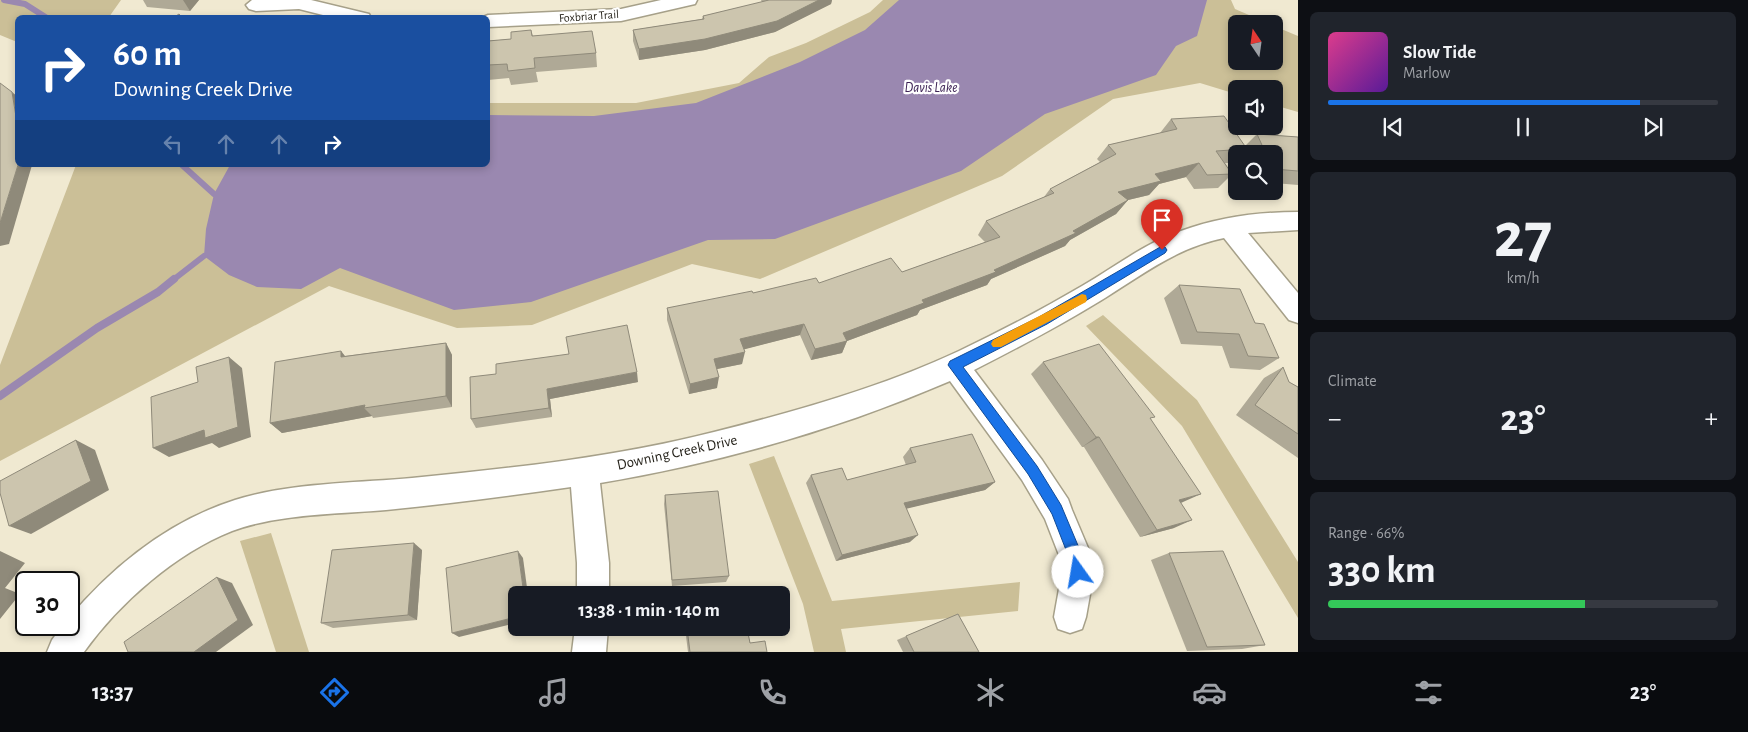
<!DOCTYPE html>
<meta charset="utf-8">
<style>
body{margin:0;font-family:"Alegreya Sans",sans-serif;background:#20242c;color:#f1f3f6;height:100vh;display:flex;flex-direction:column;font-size:19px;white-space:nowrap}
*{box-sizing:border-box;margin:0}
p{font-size:16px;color:#9ea1a6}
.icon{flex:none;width:28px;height:28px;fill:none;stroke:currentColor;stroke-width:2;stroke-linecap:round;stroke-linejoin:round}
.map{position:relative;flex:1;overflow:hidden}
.sheet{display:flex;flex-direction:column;gap:12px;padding:12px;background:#0d0f14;width:450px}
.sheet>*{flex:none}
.hud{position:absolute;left:15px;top:15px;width:475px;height:152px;border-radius:8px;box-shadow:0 2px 8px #0003;background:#1a4fa0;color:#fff;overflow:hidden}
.needle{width:32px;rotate:347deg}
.buttons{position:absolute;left:1228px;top:15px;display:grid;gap:10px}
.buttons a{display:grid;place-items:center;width:55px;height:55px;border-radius:8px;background:#171b24;box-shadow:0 2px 8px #0003;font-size:25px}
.speed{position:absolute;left:15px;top:571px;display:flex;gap:10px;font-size:25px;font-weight:700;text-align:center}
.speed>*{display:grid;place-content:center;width:65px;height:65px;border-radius:50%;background:#171b24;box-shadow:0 2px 8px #0003;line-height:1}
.speed .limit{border:2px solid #111;border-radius:8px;background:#fff;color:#111}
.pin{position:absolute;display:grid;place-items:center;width:42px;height:42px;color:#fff;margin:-51px -21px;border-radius:50% 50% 50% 0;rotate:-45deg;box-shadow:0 0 5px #0007}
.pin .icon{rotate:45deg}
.me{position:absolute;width:55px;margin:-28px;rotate:347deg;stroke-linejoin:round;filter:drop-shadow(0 0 4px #0008)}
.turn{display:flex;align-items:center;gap:18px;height:105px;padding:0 15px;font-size:22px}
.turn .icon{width:65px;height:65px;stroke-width:2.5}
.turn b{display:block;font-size:35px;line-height:42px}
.lanes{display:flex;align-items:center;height:48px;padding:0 15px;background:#0003;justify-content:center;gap:25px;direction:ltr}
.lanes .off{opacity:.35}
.big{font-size:38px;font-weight:600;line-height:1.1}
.sheet .tile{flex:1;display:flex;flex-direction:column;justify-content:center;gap:8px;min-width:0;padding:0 18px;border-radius:8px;background:#20242c}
.sheet .dial{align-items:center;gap:0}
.dial b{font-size:65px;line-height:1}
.song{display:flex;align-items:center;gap:15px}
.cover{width:60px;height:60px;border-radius:8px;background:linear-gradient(135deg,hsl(330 70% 55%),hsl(270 70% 35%))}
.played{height:5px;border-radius:2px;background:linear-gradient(90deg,#1a73e8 80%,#363941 80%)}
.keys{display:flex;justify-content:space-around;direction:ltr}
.heat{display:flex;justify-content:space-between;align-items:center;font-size:28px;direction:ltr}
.charge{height:8px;border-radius:4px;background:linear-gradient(90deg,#34c759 66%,#363941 0)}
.trip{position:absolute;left:508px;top:586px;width:282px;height:50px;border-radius:8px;background:#171b24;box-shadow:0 2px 8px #0003;font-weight:600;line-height:50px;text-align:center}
.tabs{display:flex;height:80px;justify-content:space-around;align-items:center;background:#090b0e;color:#9ea1a6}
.tabs .icon{width:35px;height:35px}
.tabs .selected{color:#1a73e8}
.tabs b{font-size:22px;color:#f1f3f6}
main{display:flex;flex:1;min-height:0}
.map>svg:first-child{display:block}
</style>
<main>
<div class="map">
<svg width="1298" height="652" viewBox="0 0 1298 652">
<rect width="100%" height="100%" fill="#f0e9d1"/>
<g fill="#cbbf97">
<path d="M0,0h121l-12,17 -91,1 -1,24 -17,-7z"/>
<path d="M883,0h348l4,9 35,15h-34v37h38v-35l24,10v76l-24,-7v-16h-38v5l-36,-11 -87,16 -111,77 -242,103 -68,-15 -160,61 -75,3 -128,-42 -329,175v-96l76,-200h412v-62h148l103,-20 30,-26 37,-14 64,-31z"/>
<path d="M1103,315l94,85 101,162v56l-116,-192 -96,-100z"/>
<path d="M774,456l58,145 188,-19 -2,29 -177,18 5,23h-32l-11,-48 -54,-140z"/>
<path d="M271,533l38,119h-33l-36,-111z"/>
</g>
<path fill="#9a88b0" d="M899,0h308l-10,36 -21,10 -20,29 -111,39 -84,57 -186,68 -67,1 -177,62 -77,8 -114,-42 -39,21 -44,-2 -28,-12 -25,-19 2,-27 8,-35 16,-29h258v-50l106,1 102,-13 104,-41 65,-32z"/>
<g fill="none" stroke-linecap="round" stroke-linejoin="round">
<g stroke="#9a88b0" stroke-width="6">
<path d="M4,0l21,4 22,14"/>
<path d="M182,165l32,29"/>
<path d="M173,280l31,-24"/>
</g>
<path stroke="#9a88b0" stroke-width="8" d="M0,396l97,-68 61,-36 16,-13"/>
<g stroke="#a6a089" stroke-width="3">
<g id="street">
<path d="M252,0h59l58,14 2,4h-36l-36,-9 -43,2 -7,-2 -3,-4z"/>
<path d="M661,0h36l-2,4 -74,17 -133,6v-9h-7l7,-3 133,-6z"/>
<path d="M1298,212v18l-50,3 50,60v30l-9,-3 -65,-82c-50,10 -87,41 -129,66 -39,24 -80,45 -121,66l68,90 26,39 4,11 19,45 3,17 -8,45 -4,12 -12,4 -12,-4 -4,-12 8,-45 -3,-17 -14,-36 -23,-39 -72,-99c-111,48 -231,82 -350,102l9,80v32h-32v-32l-6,-76c-62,9 -123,17 -185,23 -49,4 -108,4 -154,21 -56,22 -113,72 -148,121h-37l5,-12 11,-15h6v-7c44,-52 100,-97 166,-118 53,-17 121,-17 177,-22 101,-10 204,-21 302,-46 83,-21 168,-45 245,-81 42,-20 84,-42 123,-65 33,-19 63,-43 99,-55 38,-14 77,-19 117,-19z"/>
<path d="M575,628h33l-2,24h-34z"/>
</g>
</g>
<use href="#street" fill="#fff" fill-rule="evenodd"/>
</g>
<g fill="#afa996">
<path d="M143,0h56l-9,11 -43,-4z"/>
<path d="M761,0h71l-1,4 -56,28 -70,18 -66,10 -6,-19v-11l69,-11 1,-3 59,-14z"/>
<path d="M531,30l2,6 63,17 1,14 -61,5 2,10 -27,3 -2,-7 -21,2v-39l23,-2z"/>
<path d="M1171,119l74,27 12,-12 41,3v48l-24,-2v-29h-27l-2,-4 -3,4h-6v5l-3,4h-8l7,11 -14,14 -24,1 -8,-12 -27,7 -10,11 -21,5 -12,14 -46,26 -5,6 -74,33 -4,6 -67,25 -3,5 -70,26 -5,12 -31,7 -11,-25 -56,14 -2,15 -25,5v19l-28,6 -22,-74v-12l86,-15 149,-21 83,-30 -7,-7 8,-14 58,-24 6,-8 50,-27 -3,-3 11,-14 52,-12z"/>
<path d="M1179,285l76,38 24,35 -19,12 -30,-2 -8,-22 -41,-2 -17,-46z"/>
<path d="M446,343l6,12v52l-79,11 -1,-2 -90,17 -12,-10 71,-72 4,5z"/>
<path d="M1043,362l108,57 32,83 -2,1 -7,25 -34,9 -56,-90h-2l-51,-73z"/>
<path d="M1283,367l6,15 9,5v71l-62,-43 28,-37z"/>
<path d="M470,377l168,5 -88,17 2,18 -76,11 -5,-9z"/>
<path d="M910,448l85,34 -10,8 -78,18 3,34 -74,19 -30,-78 5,-8 36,5 59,-15 -3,-8z"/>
<path d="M665,495l64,81 -3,6 -54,4 -8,-82z"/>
<path d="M422,550l-5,70 -84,8 -12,-5z"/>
<path d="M1169,553l96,92 -23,4 -55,2 -36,-91z"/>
<path d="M958,614l21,38h-76l-6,-12z"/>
<path d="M685,628h62l3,15 17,9h-79z"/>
</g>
<g fill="#8f8a7a">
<path d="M183,0h16l-9,11z"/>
<path d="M819,0h13l-1,4 -56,28 -70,18 -66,10v-11z"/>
<path d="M12,92l6,5v32z"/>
<path d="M1199,163l-13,14 -27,7 -10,11 -21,5 -12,14 -46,26 -5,6 -74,33 -4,6 -67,25 -3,5 -70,26 -5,12 -31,7 4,-11 28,-16 151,-63 79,-39 45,-39 37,-18z"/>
<path d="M18,165h14l-23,79 -9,2v-23z"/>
<path d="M804,324l-4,11 -62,16 2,-12z"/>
<path d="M446,343l6,12v52l-6,-11z"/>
<path d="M341,351l9,12 -9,-6z"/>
<path d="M745,352l-3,12 -30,6 2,-11z"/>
<path d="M229,357l13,11 9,69 -32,11 -7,-5 -43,14 -16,-9z"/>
<path d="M637,372l1,10 -88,17 2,18 -3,-9 -2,-19z"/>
<path d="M719,377l-2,11 -28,6 1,-10z"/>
<path d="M365,405l-1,3 8,8 -90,17 -12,-10z"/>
<path d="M1096,437h3l-17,10z"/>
<path d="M76,440l19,10 14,40 -78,44 -22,-8z"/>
<path d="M995,482l-10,8 -88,21 7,-8z"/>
<path d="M1201,494l-18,8 -22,6 18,-8z"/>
<path d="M1192,520l-18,8 -34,9 17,-7z"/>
<path d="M918,535l-8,7 -74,19 6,-6z"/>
<path d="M414,543l8,7 -5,70 -9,-5z"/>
<path d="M0,551l25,12 -20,25 15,6 -20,25z"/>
<path d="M518,551l5,7 5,37h-4z"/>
<path d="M217,577l15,6 21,42 -37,27h-22z"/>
<path d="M516,617v6l-57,14 -7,-4z"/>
</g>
<g fill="#ccc5ae" stroke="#8f8a7a">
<path d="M769,0h50l-42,21 -72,18 -66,10 -6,-19 71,-11 -1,-3z"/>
<path d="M179,14l4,4h-10z"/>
<path d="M531,30l1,6 60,-5 4,22 -62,5 1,10 -27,3 -1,-7 -19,1v-24l23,-2v-7z"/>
<path d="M0,83l12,9 6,37v36l-18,58z"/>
<path d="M1224,116l23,33 -31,2 16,23 -25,1 -8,-12 -44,11 6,7 -43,11 10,8 -55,31 3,2 -82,37 2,2 -74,28 2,3 -81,30 4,8 -32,8 -11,-25 -64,15 5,13 -31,7 5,18 -29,7 -23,-76 85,-17 1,2 63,-15 3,5 72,-25 11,14 98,-35 -14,-16 68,-28 -4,-4 66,-35 -8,-9 69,-16 -6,-10z"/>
<path d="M1257,134l41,3v34l-24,-2v-15h-8z"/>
<path d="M1179,285l61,4 15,34 9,1 15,34 -31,-2 -9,-22 -42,-2z"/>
<path d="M627,325l10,47 -90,17 2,19 -78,11 -1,-42 26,-3v-10l73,-10 -3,-17z"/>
<path d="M446,343v53l-82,12 1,-3 -95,18 5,-61 66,-11v6z"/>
<path d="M1099,344l56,73 -5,1 51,76 -22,6 13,20 -35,10 -58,-93h-3l-53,-75z"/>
<path d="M229,357l9,70 -33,11 -1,-8 -51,18 -2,-51 47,-15 -2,-15z"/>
<path d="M1283,367l6,15 9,5v47l-43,-29z"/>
<path d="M972,434l23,48 -91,21 14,32 -76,20 -31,-80 31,-7 5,12 69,-18 -6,-14z"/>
<path d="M76,440l15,41 -82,45 -9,-33v-12z"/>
<path d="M718,491l11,85 -57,4 -7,-85z"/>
<path d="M414,543l-6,72 -87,8 11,-73z"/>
<path d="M518,551l6,44h-8v22l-64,16 -6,-65z"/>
<path d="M1223,551l42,94 -58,2 -38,-94z"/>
<path d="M217,577l21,43 -44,32h-66l-4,-10z"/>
<path d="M958,614l21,38h-65l-8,-16z"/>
<path d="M687,628h60l3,15 15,-2 2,11h-77z"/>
</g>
<path fill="#1a73e8" stroke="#114b97" d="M1162,246l3,1 2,3 -2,3 -118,71 -84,43 74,99 24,39 21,50 2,17 -2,5 -4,2 -5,-2 -5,-22 -16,-41 -24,-40 -80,-109 2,-4 89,-44z"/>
<path fill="#f59e0b" d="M1082,294l4,1 1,4 -1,3 -85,45h-8l-2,-3 2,-4z"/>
<g text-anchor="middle" stroke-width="4.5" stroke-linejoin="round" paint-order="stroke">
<g font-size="12" fill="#221f17" stroke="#fff">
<text transform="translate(589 16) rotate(-4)" y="4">Foxbriar Trail</text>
</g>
<g font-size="14" font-style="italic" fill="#3d2355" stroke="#fff">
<text x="931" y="92">Davis Lake</text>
</g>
<g font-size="15" fill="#221f17" stroke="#fff">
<text transform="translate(677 452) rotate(-12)" y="5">Downing Creek Drive</text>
</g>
</g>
</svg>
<div class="buttons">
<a><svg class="needle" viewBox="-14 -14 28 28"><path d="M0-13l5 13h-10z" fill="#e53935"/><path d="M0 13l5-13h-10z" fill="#9ea1a6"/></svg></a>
<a><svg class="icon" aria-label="sound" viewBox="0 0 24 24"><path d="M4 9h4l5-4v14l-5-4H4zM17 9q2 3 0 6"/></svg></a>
<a><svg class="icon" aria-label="search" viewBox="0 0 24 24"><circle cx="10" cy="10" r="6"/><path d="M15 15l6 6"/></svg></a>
</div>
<div class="speed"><div class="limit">30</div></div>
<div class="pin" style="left:1162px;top:250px;background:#d93025"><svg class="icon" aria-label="arrive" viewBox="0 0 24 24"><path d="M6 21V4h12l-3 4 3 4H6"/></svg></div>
<svg class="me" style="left:1078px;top:572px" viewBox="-20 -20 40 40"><circle r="19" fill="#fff"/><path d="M0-13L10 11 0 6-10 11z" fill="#1a73e8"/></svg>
<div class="trip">13:38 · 1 min · 140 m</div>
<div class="hud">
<div class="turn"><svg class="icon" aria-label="right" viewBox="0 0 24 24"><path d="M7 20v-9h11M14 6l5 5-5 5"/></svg><div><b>60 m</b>Downing Creek Drive</div></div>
<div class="lanes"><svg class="icon off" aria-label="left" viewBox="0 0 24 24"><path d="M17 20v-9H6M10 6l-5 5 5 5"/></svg><svg class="icon off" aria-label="ahead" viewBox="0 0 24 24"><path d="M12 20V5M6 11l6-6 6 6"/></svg><svg class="icon off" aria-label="ahead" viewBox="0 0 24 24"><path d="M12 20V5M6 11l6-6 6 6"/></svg><svg class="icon" aria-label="right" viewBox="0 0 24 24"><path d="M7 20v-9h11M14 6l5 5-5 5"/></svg></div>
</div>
</div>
<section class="sheet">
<div class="tile">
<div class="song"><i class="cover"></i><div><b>Slow Tide</b><p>Marlow</p></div></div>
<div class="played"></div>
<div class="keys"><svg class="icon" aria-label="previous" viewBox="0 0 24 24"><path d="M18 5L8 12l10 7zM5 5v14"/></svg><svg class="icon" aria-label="pause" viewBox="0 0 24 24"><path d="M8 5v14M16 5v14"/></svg><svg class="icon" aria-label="next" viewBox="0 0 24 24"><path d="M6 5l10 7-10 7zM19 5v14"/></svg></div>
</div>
<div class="tile dial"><b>27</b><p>km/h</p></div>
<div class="tile"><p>Climate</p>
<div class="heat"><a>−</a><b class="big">23°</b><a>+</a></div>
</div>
<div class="tile"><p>Range · 66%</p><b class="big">330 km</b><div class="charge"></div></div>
</section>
</main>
<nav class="tabs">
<b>13:37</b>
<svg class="icon selected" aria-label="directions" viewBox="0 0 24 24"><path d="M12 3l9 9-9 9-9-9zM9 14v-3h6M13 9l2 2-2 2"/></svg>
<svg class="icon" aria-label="music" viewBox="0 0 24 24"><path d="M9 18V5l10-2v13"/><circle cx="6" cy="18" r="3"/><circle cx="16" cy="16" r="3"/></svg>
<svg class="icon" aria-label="phone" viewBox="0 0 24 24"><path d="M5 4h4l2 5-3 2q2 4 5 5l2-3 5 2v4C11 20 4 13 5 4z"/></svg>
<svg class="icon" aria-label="climate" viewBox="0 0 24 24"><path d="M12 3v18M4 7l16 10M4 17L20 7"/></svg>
<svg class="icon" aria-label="car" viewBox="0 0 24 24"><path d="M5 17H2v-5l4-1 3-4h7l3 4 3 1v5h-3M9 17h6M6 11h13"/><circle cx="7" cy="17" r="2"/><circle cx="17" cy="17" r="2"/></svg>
<svg class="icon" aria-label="filters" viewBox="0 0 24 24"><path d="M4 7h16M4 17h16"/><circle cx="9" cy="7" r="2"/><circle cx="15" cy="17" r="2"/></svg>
<b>23°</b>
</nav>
